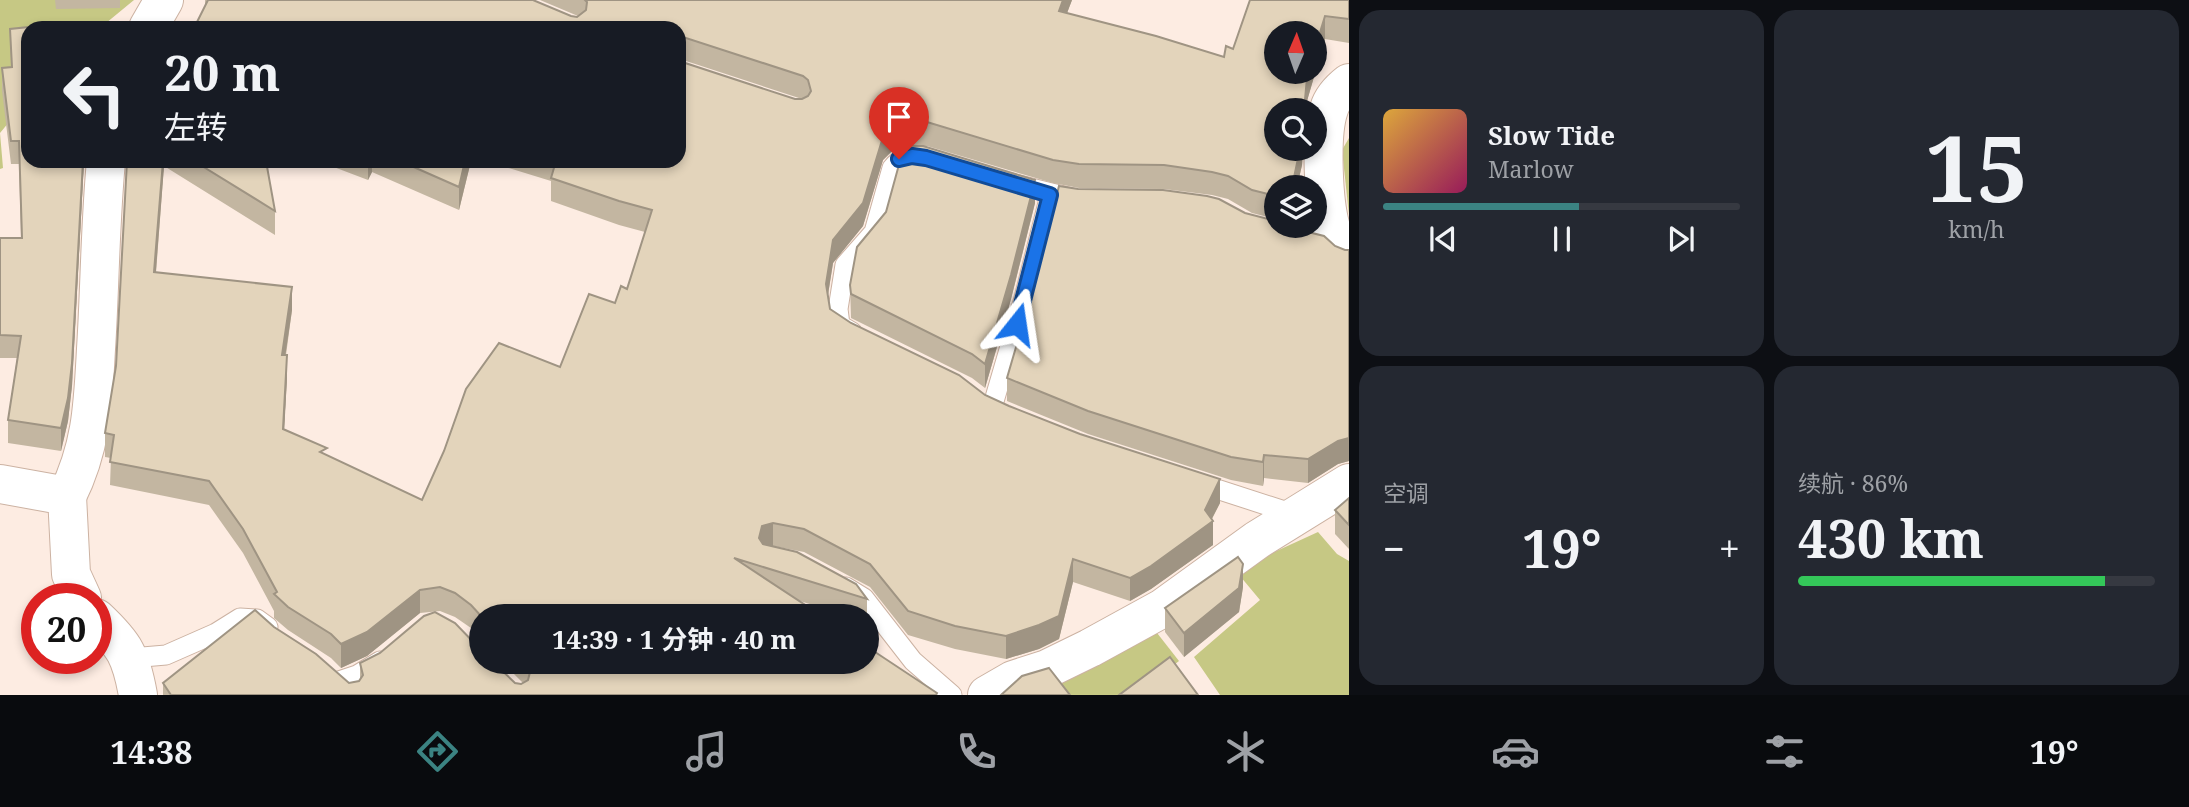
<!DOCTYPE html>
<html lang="zh">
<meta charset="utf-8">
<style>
body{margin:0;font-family:"Noto Serif","Noto Sans SC",serif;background:#242831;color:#f1f3f6;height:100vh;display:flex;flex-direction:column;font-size:26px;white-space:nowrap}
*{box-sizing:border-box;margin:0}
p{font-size:23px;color:#9ea1a6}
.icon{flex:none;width:38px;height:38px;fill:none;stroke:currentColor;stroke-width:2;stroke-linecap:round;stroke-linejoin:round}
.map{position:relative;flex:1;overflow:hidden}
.sheet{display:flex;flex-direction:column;gap:10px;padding:10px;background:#0d0f14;width:840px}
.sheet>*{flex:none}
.banner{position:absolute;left:21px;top:21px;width:665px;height:147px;border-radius:21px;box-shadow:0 4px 10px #0003;background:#171b24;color:#f1f3f6;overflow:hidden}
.needle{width:46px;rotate:2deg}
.buttons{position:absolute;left:1264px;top:21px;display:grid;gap:14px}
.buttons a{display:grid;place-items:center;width:63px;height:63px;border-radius:50%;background:#171b24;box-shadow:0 4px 10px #0003;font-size:35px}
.speed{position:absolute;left:21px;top:583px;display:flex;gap:14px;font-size:35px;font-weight:700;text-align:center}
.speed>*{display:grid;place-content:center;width:91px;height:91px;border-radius:50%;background:#171b24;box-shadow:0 4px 10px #0003;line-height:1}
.speed .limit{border:10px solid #d22;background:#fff;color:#111}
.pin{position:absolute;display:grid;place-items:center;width:60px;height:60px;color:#fff;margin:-72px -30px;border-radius:50% 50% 50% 0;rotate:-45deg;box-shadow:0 0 7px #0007}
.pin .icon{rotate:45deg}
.me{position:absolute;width:77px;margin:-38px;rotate:15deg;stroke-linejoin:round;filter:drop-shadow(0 0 5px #0008)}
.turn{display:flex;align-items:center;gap:24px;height:147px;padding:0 28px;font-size:32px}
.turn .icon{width:91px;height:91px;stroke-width:2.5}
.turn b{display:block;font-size:49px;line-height:60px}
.big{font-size:52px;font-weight:700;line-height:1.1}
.sheet .card{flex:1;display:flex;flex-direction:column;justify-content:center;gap:10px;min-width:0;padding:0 24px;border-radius:21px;background:#242831}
.sheet .dial{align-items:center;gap:0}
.dial b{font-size:91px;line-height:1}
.song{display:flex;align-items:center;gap:21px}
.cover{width:84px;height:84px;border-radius:10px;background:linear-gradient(135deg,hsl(40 70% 55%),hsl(330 70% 35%))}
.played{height:7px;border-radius:4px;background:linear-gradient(90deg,#3b8382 55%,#363941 55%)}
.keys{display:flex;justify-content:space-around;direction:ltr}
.heat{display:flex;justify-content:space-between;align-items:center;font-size:38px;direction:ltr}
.charge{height:10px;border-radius:5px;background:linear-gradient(90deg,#34c759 86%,#363941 0)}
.sheet .tiles{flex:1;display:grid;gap:10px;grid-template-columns:repeat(2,1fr)}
.trip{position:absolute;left:469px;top:604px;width:410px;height:70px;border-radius:35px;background:#171b24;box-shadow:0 4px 10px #0003;font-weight:700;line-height:70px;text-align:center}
.tab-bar{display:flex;height:112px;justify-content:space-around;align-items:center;background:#090b0e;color:#9ea1a6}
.tab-bar .icon{width:49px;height:49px}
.tab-bar .active{color:#3b8382}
.tab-bar b{font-size:32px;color:#f1f3f6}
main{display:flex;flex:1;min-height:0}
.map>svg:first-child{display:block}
</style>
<main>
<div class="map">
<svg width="1349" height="695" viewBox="0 0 1349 695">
<rect width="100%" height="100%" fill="#fdece2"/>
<g fill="#c6c884">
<path d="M0,0h134l-34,28h-72v71l-28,34 3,35 -3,1z"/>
<path d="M1349,138v77l-7,-65z"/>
<path d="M1318,532l19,22 12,7v134h-129l-26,-38 66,-57 -25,-30z"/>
<path d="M1150,624l29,37 -44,34h-74l-12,-15z"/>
</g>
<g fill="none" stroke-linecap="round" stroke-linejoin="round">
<g stroke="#ccb2a2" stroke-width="21">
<g id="lane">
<path d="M1011,183l69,17"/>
<path d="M852,332l-12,-7 -2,-16 7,-44 29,-33 18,-64c9,-12 19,-12 33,-10"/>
<path d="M992,408l31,-106 27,-107"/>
<path d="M1195,482l102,33"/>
<path d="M846,587l18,11 49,63 39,34"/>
<path d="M131,658l35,-3 50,-22 24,-15 17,1 11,8"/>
<path d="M339,681l18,-6 23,-14"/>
</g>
</g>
<g stroke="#ccb2a2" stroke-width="40">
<g id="street">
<path d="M148,28l16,-28"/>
<path d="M1349,83c-9,7 -17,16 -20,26 -9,26 -6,96 3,122 4,9 9,15 17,21"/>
<path d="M0,484l67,12 4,78 11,24"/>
<path d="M67,496c25,-50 26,-93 29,-147 4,-63 4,-125 10,-188"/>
<path d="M96,618c29,27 35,38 42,77"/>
<path d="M987,695l26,-15 34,-11 43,-21 73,-40 94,-68 92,-57"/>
</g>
</g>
<use href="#lane" stroke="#fff" stroke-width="19"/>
<use href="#street" stroke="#fff" stroke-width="38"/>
</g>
<g fill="#c3b6a1">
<path d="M55,0h65v8l-64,1z"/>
<path d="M205,0h328l38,16 6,1 1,-1 -38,-16h532l-5,13 157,44 9,-8 116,-49v43l-24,-4 -18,62 -31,48h27l-1,16 -5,22h-21v32l-24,-6 -24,-14 -16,-4 -48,-6 -85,-1 -26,-5 -126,-37h-16l124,57 -24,96 -26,89 -13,-10 -121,-60 -1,-33 36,-73 23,-66h-6l-10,4 -10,10 -20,66 -30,37 -5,32 2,14 21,14 134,72 235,108 -8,16 1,26 -62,44 -21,12 -57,-19 -14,57 -20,10 -33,10 -51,-10 -47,-14 -38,-48 -66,-35 -31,-6h-1l95,53v23l-1,-6h-18l-48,-15 -319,15v23l-10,-11 -16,-11 -15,-6 -20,2 -53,43 -26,12 -10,-10 -43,-28 -14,-12v-7l-31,-58 -34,-48 -99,-20 1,-27 -6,-1v-24l11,-67 11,-205h139l9,50v24l-111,-69 -8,107 136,37 -6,45 1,23 -3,51 43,26 95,45 138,-133 67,-78 18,-57 -26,-7 -68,-24v-20l-65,-20h193l116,-62h7l-119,-39 -4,1v-33l-474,-22z"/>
<path d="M10,29l74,132 -12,225 -4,35 -7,30 -53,-8v-23l9,-62h-17v-120h21l-2,-74h-8l-9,-73v-23l9,-1z"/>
<path d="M318,161h153l-12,49 -87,-38 -4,8z"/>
<path d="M1007,378l342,83 -11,3 -30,19 -44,-5 -1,8 -32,-6 -143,-46 -81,-33z"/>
<path d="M1349,498v51l-14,-15v-24z"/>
<path d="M1243,587l-4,25 -55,45 -19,-25v-24z"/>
<path d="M274,627l75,56 10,-2 1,-2v-16l161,21 2,-1 -21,-21h364l71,33h-774v-12z"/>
</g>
<g fill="#9f9483">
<path d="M1063,0h9l-13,34v-23z"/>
<path d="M1325,16v23l-18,62 -1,9h-2l3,-32 2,-6h5v-20z"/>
<path d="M903,122v24l-10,4 -10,10 -20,66 -30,37 -7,44v-23l7,-44 50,-103 10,-10z"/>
<path d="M1300,149h3l-1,16 -5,22h-5z"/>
<path d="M83,161h1l-12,225 -4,35 -7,30v-23z"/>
<path d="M163,161h1v5l-10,130v-24z"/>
<path d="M368,161h4v11l-4,8z"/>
<path d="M465,161h6l-12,49v-23z"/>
<path d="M1035,180v23l-24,96 -26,89v-24z"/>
<path d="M292,287v23l-10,68v-23z"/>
<path d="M287,355v23l-4,74v-23z"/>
<path d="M1349,438v23l-11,3 -30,19v-24l30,-18z"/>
<path d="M1264,455v23l-1,8v-24z"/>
<path d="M1220,479v24l-11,21 4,-3v24l-62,44 -21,12v-23l75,-68z"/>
<path d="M773,523v23l-11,3 -3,-11 3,-12z"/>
<path d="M1073,559v23l-14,57 -20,10 -33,10v-23z"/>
<path d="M1243,564v23l-4,25 -55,45v-24z"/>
<path d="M420,590v23l-53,43 -26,12v-24z"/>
</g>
<g fill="#e3d4bb" stroke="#9f9483" stroke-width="2">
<path d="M208,0h325l38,16 6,1 9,-7 1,-8 -2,-2h478l-4,11 97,25 68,21 2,-11 7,3 17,-49h99v19l-24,-3 -11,36v-19h-38v39h33l-2,6 -3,32h-28v39h24l-8,38h-16v9l-24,-6 -24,-14 -16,-4 -48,-7 -85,-1 -26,-4 -126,-38h-24l-10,5 -10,10 -20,66 -30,37 -7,44 4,25 21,14 108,52 26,20 24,11 71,28 140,45 -15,31 8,11 -62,45 -21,12 -57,-19 -14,57 -20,9 -33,11 -51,-10 -47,-15 -38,-47 -66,-35 -31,-6 -11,3 -3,12 4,6 34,8 59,32 11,15 -133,-41 88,58h-341l-10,-11 -16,-12 -15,-6 -20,3 -53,42 -26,12 -10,-10 -43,-27 -14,-13 3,-2 -34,-63 -34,-48 -99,-19 4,-27 -9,-2 11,-67 11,-205h36l-9,111 138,15 -10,68h5l-4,74 44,19 -7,4 102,48 22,-49 22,-62 33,-46 61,24 29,-73 26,9 6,-17 6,3 25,-79 -33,-9 -68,-23 5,-17h123v-100l116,38h7l6,-3 3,-5 -3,-11 -5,-4 -120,-39 -4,1v-10h-485z"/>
<path d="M76,22v6h-48v133h55l-11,202 -4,35 -7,30 -53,-8 13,-84 -21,-1v-97h22l-3,-97h-8l-9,-73 10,-1 -2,-38z"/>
<path d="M909,146h14l112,34 -24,95 -26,89 -13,-10 -121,-60 -1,-9 7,-38 29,-35 17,-62z"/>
<path d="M194,161h72l9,50z"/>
<path d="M400,161h65l-6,26z"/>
<path d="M1059,186l19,3 85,1 44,6 12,3 26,14 31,8v5h8l40,10 11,10 10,4h4v188l-11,3 -30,18 -44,-4 -1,7 -32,-5 -143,-46 -81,-33 28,-96z"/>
<path d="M1349,498v27l-14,-15z"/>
<path d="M1238,557l5,7 -4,24 -55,45 -19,-25z"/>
<path d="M255,610l19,17 42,27 33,29 10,-2 4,-6 -3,-12 20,-10 44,-37 11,-4 20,11 26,27v12h12l22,21 6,1 7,-4 3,-12 -6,-6h341v-16l71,47 -1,2h-765l-8,-12z"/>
<path d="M1170,657l28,38h-79z"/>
<path d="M1049,668l21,27h-69l21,-19z"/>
</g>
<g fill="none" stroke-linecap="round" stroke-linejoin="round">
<g stroke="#114b97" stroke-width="18">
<path id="route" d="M899,159l13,-3 14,2 124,37 -33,129"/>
</g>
<use href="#route" stroke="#1a73e8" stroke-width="12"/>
</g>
</svg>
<div class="buttons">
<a><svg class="needle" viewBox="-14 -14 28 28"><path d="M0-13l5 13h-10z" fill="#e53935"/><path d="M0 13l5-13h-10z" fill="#9ea1a6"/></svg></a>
<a><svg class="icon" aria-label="search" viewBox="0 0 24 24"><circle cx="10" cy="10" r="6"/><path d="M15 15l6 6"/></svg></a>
<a><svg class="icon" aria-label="layers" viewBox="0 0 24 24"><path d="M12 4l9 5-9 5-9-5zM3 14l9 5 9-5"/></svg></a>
</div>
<div class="speed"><div class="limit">20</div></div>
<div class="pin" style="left:899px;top:159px;background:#d93025"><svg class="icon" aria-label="arrive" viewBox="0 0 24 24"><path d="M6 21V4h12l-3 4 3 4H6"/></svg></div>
<svg class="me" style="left:1017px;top:324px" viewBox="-20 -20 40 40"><path d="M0-17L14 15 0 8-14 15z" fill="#1a73e8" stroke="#fff" stroke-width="4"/></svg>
<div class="trip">14:39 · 1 分钟 · 40 m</div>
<div class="banner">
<div class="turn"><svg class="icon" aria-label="left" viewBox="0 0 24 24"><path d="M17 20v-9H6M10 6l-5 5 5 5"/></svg><div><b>20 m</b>左转</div></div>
</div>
</div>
<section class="sheet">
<div class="tiles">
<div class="card">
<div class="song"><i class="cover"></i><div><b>Slow Tide</b><p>Marlow</p></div></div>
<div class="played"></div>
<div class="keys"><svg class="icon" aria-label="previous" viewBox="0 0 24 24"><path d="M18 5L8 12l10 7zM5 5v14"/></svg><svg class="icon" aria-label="pause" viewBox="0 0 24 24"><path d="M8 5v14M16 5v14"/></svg><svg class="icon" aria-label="next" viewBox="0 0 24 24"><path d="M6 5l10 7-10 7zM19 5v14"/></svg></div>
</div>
<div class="card dial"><b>15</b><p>km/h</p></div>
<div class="card"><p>空调</p>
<div class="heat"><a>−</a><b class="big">19°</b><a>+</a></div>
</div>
<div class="card"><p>续航 · 86%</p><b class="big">430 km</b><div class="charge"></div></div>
</div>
</section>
</main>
<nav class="tab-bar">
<b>14:38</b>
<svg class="icon active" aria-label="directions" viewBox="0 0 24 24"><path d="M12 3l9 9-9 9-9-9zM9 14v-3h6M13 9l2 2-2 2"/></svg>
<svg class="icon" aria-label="music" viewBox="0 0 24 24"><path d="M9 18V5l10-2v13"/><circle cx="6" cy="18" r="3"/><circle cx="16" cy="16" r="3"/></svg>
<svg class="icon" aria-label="phone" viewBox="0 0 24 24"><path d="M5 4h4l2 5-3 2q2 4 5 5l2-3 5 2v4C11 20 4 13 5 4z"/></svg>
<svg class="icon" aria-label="climate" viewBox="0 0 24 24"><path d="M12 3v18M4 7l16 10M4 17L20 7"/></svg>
<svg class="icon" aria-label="car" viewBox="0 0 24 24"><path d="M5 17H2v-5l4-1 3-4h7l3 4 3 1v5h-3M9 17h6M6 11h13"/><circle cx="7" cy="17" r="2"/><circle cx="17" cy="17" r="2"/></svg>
<svg class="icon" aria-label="filters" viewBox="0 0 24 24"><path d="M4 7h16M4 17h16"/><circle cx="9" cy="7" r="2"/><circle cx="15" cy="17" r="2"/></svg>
<b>19°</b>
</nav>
